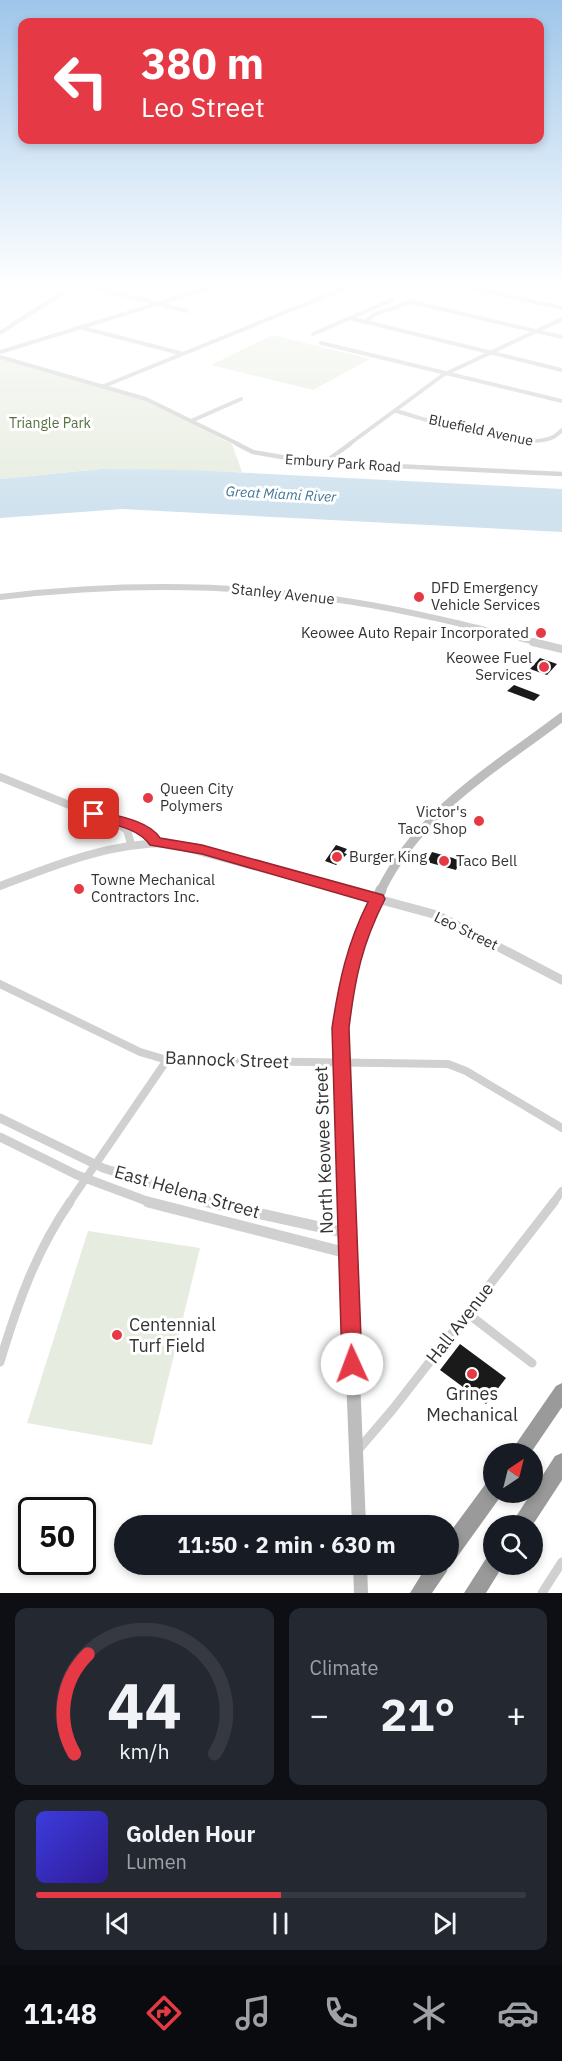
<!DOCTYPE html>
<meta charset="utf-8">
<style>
body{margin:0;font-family:"IBM Plex Sans",sans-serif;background:#242831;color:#f1f3f6;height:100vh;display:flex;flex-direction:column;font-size:22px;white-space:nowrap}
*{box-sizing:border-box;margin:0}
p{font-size:20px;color:#9ea1a6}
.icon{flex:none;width:33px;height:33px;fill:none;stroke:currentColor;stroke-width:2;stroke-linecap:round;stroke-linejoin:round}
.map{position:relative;height:1593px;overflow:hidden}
.details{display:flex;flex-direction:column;gap:15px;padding:15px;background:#0d0f14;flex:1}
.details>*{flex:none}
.top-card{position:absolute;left:18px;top:18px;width:526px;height:126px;border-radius:12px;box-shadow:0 3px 9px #0003;background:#e63946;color:#fff;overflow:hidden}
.needle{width:39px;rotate:35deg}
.controls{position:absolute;left:483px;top:1443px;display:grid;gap:12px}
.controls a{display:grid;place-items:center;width:60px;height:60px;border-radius:50%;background:#171b24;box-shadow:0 3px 9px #0003;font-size:30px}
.speed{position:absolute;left:18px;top:1497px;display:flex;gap:12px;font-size:30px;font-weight:700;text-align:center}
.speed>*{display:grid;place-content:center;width:78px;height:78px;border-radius:50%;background:#171b24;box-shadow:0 3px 9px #0003;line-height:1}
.speed .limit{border:3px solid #111;border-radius:9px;background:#fff;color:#111}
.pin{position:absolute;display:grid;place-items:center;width:51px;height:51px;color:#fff;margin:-26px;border-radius:12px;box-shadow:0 3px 9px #0006}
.me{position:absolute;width:66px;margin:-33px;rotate:358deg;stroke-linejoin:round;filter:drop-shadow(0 0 4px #0008)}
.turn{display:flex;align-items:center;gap:21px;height:126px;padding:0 24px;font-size:27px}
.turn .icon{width:78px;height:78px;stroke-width:2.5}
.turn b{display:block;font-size:42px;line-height:51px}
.big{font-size:45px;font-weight:700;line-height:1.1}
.details .card{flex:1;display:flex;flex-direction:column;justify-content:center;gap:9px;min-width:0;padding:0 21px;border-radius:12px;background:#242831}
.details .dial{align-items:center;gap:0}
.dial svg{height:156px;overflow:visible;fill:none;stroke:#363941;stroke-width:7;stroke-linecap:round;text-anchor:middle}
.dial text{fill:#f1f3f6;stroke:none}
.song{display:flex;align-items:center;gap:18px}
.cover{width:72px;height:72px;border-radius:9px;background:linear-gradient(135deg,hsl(240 70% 55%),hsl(250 70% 35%))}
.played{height:6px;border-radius:3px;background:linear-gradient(90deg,#e63946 50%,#363941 50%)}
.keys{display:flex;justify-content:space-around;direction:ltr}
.heat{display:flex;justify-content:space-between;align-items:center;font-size:33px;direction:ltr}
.details .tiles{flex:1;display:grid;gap:15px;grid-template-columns:1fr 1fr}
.card:last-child{grid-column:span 2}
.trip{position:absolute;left:114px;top:1515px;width:345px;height:60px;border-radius:30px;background:#171b24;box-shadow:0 3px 9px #0003;font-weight:700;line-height:60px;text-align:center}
.dock{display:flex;height:96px;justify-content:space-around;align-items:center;background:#090b0e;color:#9ea1a6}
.dock .icon{width:42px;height:42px}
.dock .current{color:#e63946}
.dock b{font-size:27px;color:#f1f3f6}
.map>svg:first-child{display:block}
</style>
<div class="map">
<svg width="562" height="1593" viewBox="0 0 562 1593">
<rect width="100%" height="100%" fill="#fff"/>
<g fill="#e6ecdf">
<path d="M272,335l98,24 -57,31 -102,-25z"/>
<path d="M0,357l140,39 92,48 10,28 -141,-3 -101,10z"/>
<path d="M88,1231l112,17 -48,197 -125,-22z"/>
</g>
<path fill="#cfe2ee" d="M101,469l92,1 369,19v43l-440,-23 -122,9v-39z"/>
<g fill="#1a1a1a">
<path d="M540,658l17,6 -10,11 -17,-6z"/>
<path d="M514,685l26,10 -6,6 -27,-10z"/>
<path d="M336,845l11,4 -3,4 3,1 -11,11 -11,-4z"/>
<path d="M432,852l28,8 -4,10 -29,-8z"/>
<path d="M460,1344l46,34 -20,26 -46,-34z"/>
</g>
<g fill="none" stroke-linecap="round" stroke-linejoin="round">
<g stroke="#d0d0d0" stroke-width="4">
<path d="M92,287l95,24"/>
<path d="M467,287l95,21"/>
<path d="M428,291l11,-4"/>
<path d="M392,300l-42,18 212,52"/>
<path d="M365,322l10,-8 36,-12 151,35"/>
<path d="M83,328l97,25"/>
<path d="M0,333l71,-46"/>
<path d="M313,334l37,-16"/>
<path d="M321,343l241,58"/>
<path d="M0,352l212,-65"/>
<path d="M0,357l146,42 94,46"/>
<path d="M104,386l243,-99"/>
<path d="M396,411c36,10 121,40 155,27 4,-1 8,-5 11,-8"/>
<path d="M191,421l50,-22"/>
<path d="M348,445l95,-70 119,-56"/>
</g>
<g stroke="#d0d0d0" stroke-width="4.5">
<path d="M237,444l16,8 58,10 251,12"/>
<path d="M325,462l25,-18"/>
</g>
<g stroke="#d0d0d0" stroke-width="8">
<path d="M0,984l140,68 27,8 281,4 18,7 96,57"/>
<path d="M69,1203l98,-143"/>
<path d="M553,1203l9,-12"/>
</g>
<g stroke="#d0d0d0" stroke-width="9">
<path d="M467,1313l65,50"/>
<path d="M0,1362c17,-57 36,-111 70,-160"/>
<path d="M358,1450l35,-41 161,-207"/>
<path d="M542,1593l20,-31"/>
</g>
<path stroke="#d0d0d0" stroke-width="6" d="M0,597c118,-14 236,-14 353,5 63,10 125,26 186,41"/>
<g stroke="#d0d0d0" stroke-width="8">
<path d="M533,642l29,7"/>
<path d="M0,777l94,38 48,14 8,5 5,8"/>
<path d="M118,824l9,6 4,14"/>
<path d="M0,886c55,-21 108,-43 168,-43l182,49"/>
</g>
<g stroke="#d0d0d0" stroke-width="9">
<path d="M344,890l93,25 125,65"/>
<path d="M0,1118l103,50 110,35"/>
<path d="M0,1137l77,38 75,28"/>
</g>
<g stroke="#d0d0d0" stroke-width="11">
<path d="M148,1202l199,51"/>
<path d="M207,1202l140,31"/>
</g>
<path stroke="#bdbdbd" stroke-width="9" d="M380,892c39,-81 114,-123 182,-175"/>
<path stroke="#bdbdbd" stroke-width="11" d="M346,1203c-5,-117 -17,-203 35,-313"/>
<g stroke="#bdbdbd" stroke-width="14">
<path d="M346,1202l13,324"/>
<path d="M360,1564l1,29"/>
</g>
<g fill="#9a9a9a" fill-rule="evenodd">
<path d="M562,1383v24l-32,47h-21l47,-68z"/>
<path d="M562,1453v27l-30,46h-22l45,-70z"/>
<path d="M494,1480v12h8l-1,4 -46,64 -6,2 -2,9 -15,22h-22l18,-29h20v-29l39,-53z"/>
<path d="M494,1554v10h10l-18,29h-22l23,-36z"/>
</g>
</g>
<linearGradient id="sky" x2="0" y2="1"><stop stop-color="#9ec6ea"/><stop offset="0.56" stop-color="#fff"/><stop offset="1" stop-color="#fff" stop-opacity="0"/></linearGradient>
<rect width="562" height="510" fill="url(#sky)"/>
<path fill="#e63946" stroke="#96252e" stroke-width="1.5" d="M94,810c19,5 55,10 66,28l42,7 181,50 2,4c-23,45 -30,79 -36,129l13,336 -3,7 -7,2 -7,-2 -3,-7 -10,-336c7,-47 15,-84 36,-126l-166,-48 -52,-9c-12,-18 -41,-21 -61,-27l-2,-4z"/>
<g fill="#e63946" stroke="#fff" stroke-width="2">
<circle cx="419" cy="597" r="6"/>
<circle cx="541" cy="633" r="6"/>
<circle cx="544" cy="667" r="6"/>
<circle cx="148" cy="798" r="6"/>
<circle cx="479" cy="821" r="6"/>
<circle cx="337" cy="857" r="6"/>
<circle cx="444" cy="861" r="6"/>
<circle cx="79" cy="889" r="6"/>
<circle cx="117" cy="1335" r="6"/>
<circle cx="472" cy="1374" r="6"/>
</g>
<g text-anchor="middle" stroke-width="6" stroke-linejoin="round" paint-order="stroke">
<g font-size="14" fill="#56703f" stroke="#fff">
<text x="50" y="428">Triangle Park</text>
</g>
<g font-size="14" fill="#333" stroke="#fff">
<text transform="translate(481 430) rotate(12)" y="5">Bluefield Avenue</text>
<text transform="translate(343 463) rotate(4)" y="5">Embury Park Road</text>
</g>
<g font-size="14" font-style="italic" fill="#3f7597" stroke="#fff">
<text transform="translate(281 494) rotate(3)" y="5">Great Miami River</text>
</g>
<g font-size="15" fill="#333" stroke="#fff" text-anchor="start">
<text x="431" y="593">DFD Emergency<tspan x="431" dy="17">Vehicle Services</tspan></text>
<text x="529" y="638" text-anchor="end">Keowee Auto Repair Incorporated</text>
<text x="532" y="663" text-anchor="end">Keowee Fuel<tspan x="532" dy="17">Services</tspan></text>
<text x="160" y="794">Queen City<tspan x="160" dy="17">Polymers</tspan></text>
<text x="467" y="817" text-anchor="end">Victor's<tspan x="467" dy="17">Taco Shop</tspan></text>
<text x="349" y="862">Burger King</text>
<text x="456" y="866">Taco Bell</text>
<text x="91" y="885">Towne Mechanical<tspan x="91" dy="17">Contractors Inc.</tspan></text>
</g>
<g font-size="15" fill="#333" stroke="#fff">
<text transform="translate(283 594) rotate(6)" y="5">Stanley Avenue</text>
<text transform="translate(466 931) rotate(26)" y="5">Leo Street</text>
</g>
<g font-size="18" fill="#333" stroke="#fff">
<text transform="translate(227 1060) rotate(2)" y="6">Bannock Street</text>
<text transform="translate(324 1150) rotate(-92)" y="6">North Keowee Street</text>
<text transform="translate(187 1192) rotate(16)" y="6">East Helena Street</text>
<text transform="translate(460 1323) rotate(-52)" y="6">Hall Avenue</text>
</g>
<g font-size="18" fill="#333" stroke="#fff" text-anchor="start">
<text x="129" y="1331">Centennial<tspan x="129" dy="21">Turf Field</tspan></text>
<text x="472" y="1400" text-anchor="middle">Grines<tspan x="472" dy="21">Mechanical</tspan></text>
</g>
</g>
</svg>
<div class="controls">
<a><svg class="needle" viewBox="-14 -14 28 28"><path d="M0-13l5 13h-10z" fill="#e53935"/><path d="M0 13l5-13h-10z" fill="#9ea1a6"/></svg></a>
<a><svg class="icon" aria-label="search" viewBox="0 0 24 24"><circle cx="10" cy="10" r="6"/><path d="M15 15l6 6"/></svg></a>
</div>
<div class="speed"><div class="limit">50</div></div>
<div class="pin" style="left:94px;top:814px;background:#d93025"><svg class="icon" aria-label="arrive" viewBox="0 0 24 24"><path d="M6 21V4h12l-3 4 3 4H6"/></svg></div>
<svg class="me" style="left:352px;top:1364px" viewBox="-20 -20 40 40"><circle r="19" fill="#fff"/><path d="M0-13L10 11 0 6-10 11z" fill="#e63946"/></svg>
<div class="trip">11:50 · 2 min · 630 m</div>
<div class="top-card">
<div class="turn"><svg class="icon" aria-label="left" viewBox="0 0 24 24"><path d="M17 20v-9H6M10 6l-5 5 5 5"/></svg><div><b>380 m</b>Leo Street</div></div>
</div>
</div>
<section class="details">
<div class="tiles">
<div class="card dial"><svg viewBox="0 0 100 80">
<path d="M14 69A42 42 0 1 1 86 69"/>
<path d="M14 69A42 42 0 0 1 21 18" stroke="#e63946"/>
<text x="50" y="56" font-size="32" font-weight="700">44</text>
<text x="50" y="72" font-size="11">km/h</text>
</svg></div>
<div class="card"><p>Climate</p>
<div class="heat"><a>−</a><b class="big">21°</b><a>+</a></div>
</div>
<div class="card">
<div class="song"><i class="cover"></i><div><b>Golden Hour</b><p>Lumen</p></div></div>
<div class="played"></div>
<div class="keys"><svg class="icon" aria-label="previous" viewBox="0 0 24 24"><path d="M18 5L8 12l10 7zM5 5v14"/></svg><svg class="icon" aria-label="pause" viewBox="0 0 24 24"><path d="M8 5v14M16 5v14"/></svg><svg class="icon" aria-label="next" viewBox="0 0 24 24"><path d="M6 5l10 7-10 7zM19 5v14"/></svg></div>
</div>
</div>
</section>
<nav class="dock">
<b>11:48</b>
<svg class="icon current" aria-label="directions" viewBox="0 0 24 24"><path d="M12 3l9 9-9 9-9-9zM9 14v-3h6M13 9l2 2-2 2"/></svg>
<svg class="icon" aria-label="music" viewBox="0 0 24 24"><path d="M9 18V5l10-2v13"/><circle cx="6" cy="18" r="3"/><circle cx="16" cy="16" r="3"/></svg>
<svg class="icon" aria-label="phone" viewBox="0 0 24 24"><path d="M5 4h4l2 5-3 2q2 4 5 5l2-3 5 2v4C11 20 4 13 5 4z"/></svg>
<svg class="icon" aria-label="climate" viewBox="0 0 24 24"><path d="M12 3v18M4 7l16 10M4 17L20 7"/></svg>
<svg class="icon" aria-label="car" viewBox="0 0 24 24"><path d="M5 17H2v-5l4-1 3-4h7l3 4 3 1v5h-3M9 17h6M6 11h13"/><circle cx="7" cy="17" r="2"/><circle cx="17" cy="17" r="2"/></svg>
</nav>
